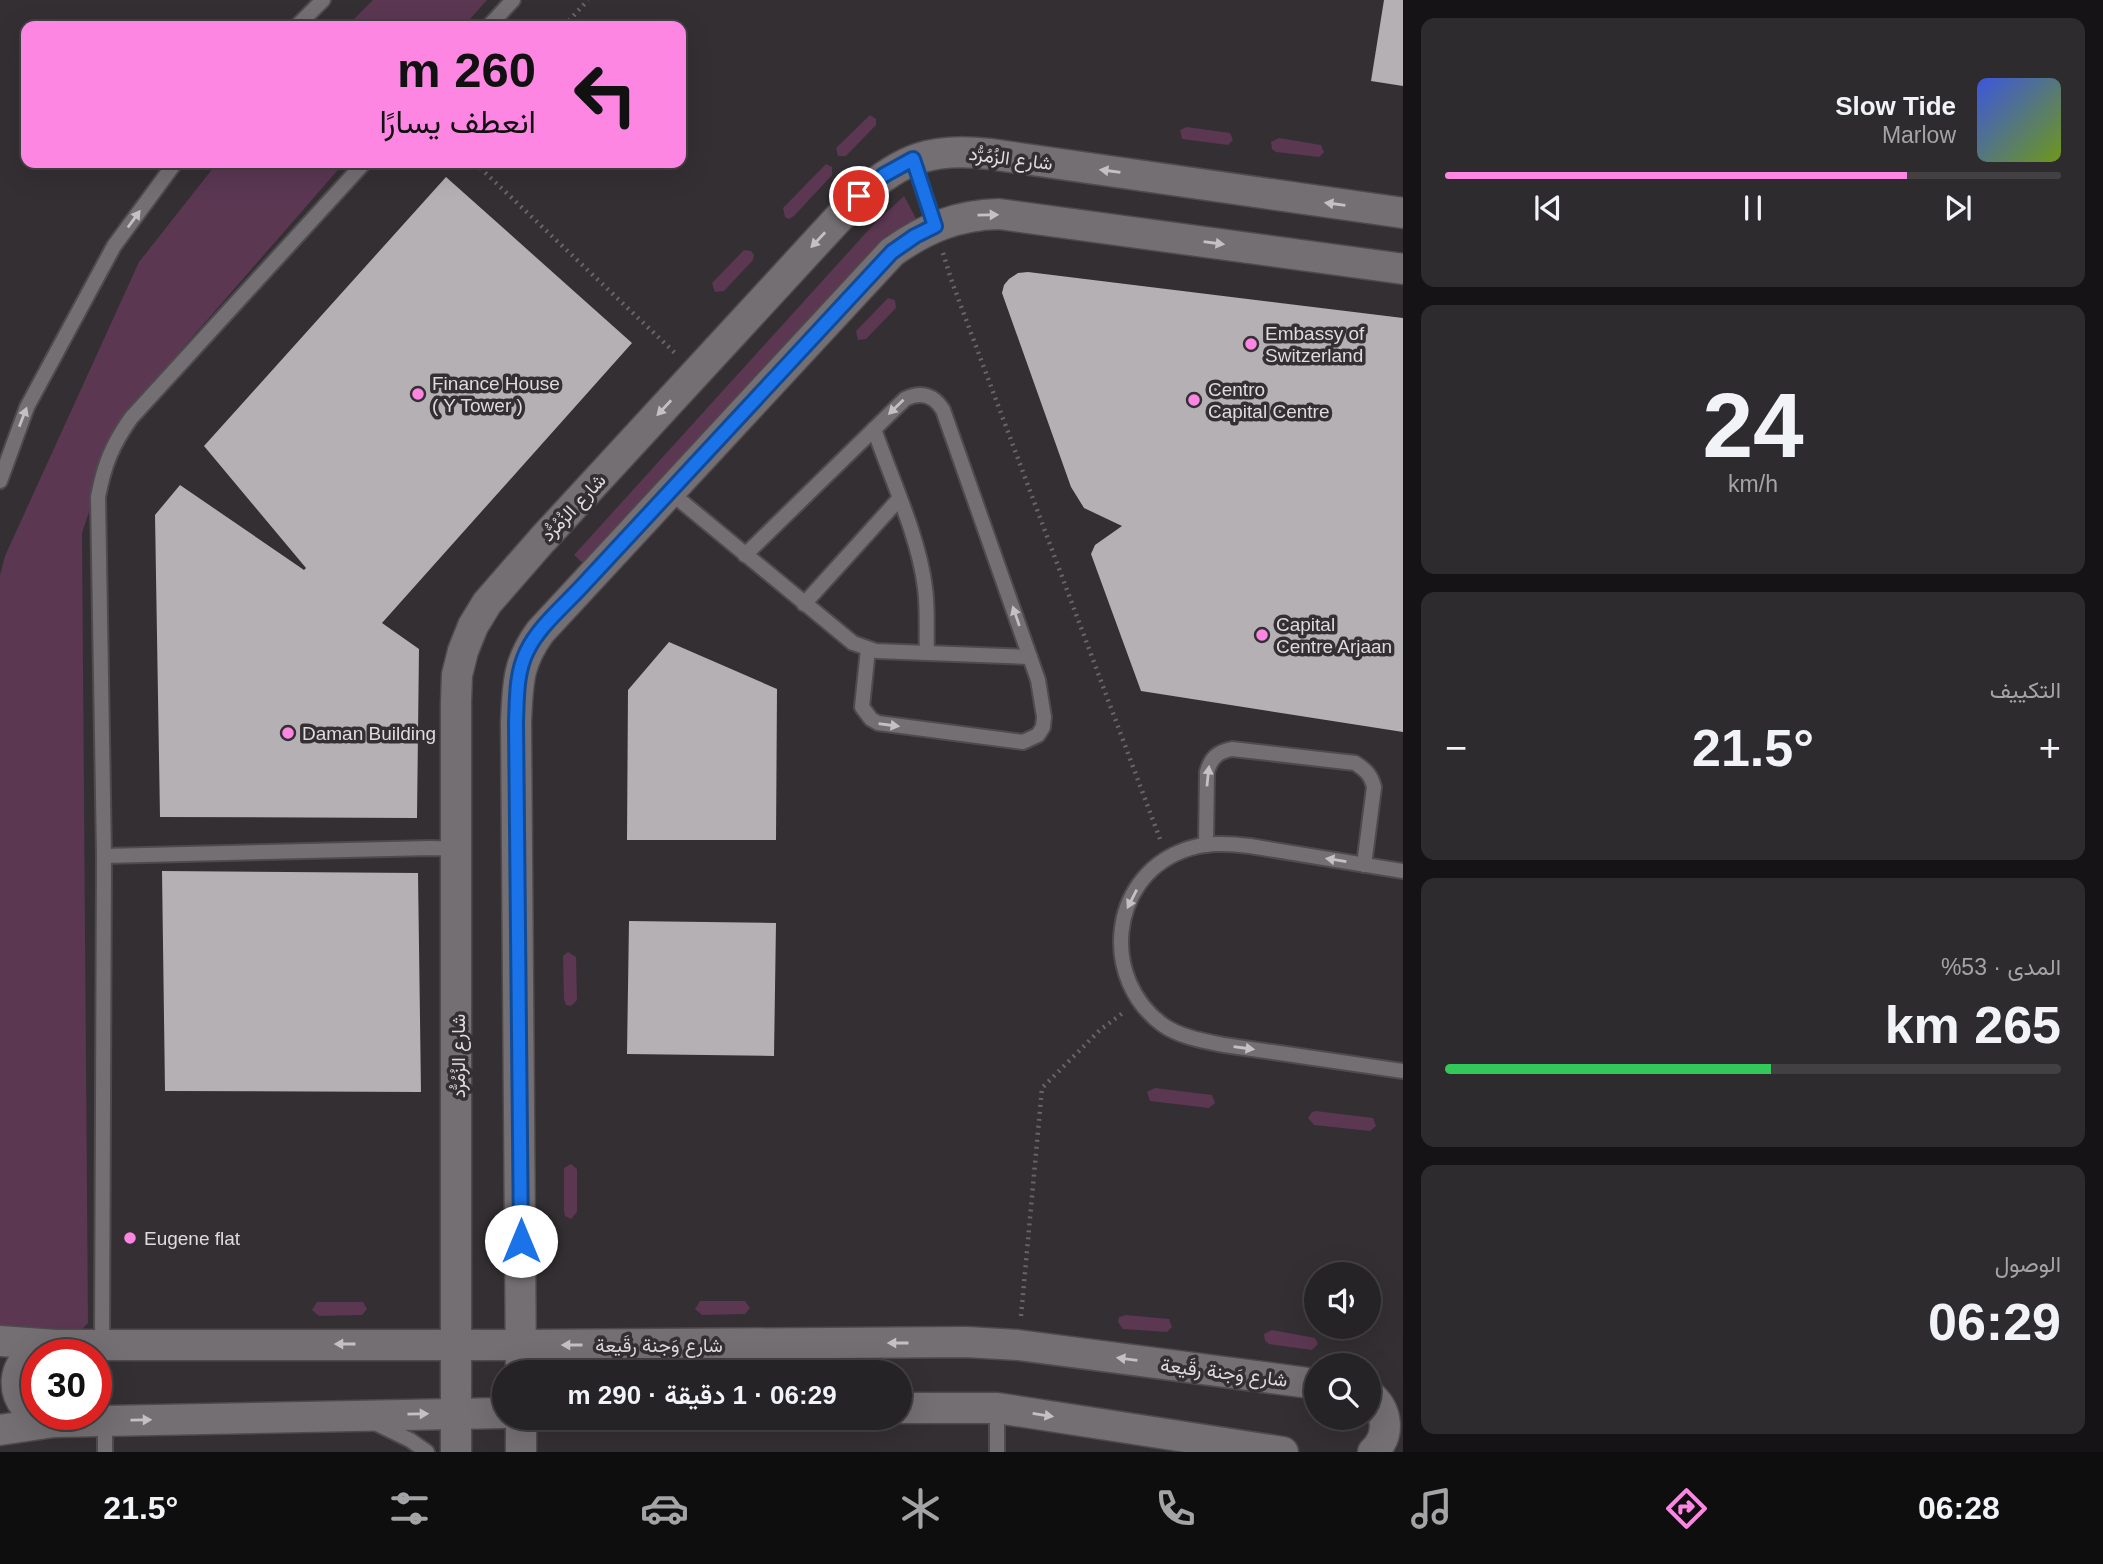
<!DOCTYPE html>
<html lang="ar">
<meta charset="utf-8">
<style>
body{margin:0;font-family:Helvetica,Vazirmatn,sans-serif;background:#2e2b2e;color:#f1f3f6;direction:rtl;height:100vh;display:flex;flex-direction:column;font-size:26px;white-space:nowrap}
*{box-sizing:border-box;margin:0}
p{font-size:23px;color:#a4a4a7}
.icon{flex:none;width:38px;height:38px;fill:none;stroke:currentColor;stroke-width:2;stroke-linecap:round;stroke-linejoin:round}
.map{position:relative;flex:1;overflow:hidden;direction:ltr}
.details{display:flex;flex-direction:column;gap:18px;padding:18px;background:#151315;width:700px}
.details>*{flex:none}
.top-card{position:absolute;left:21px;top:21px;width:665px;height:147px;border-radius:14px;box-shadow:0 7px 28px #0002,0 0 0 2px #424043;direction:rtl;background:#fd86e2;color:#111;overflow:hidden}
.buttons{position:absolute;left:1304px;top:1262px;display:grid;gap:14px}
.buttons a{display:grid;place-items:center;width:77px;height:77px;border-radius:50%;background:#262326;box-shadow:0 7px 28px #0002,0 0 0 2px #424043;font-size:35px}
.speed{position:absolute;left:21px;top:1339px;display:flex;gap:14px;font-size:35px;font-weight:700;text-align:center}
.speed>*{display:grid;place-content:center;width:91px;height:91px;border-radius:50%;background:#262326;box-shadow:0 7px 28px #0002,0 0 0 2px #424043;line-height:1}
.speed .limit{border:10px solid #d22;background:#fff;color:#111}
.pin{position:absolute;display:grid;place-items:center;width:60px;height:60px;color:#fff;margin:-30px;border:4px solid #fff;border-radius:50%;box-shadow:0 2px 7px #0007}
.me{position:absolute;width:77px;margin:-38px;rotate:0deg;stroke-linejoin:round;filter:drop-shadow(0 0 5px #0008)}
.turn{display:flex;align-items:center;gap:24px;height:147px;padding:0 35px;font-size:32px}
.turn .icon{width:91px;height:91px;stroke-width:2.5}
.turn b{display:block;font-size:49px;line-height:60px}
.big{font-size:52px;font-weight:600;line-height:1.1}
.details .tile{flex:1;display:flex;flex-direction:column;justify-content:center;gap:10px;min-width:0;padding:0 24px;border-radius:14px;background:#2e2b2e}
.details .dial{align-items:center;gap:0}
.dial b{font-size:91px;line-height:1}
.song{display:flex;align-items:center;gap:21px}
.cover{width:84px;height:84px;border-radius:10px;background:linear-gradient(135deg,hsl(230 70% 55%),hsl(80 70% 35%))}
.played{height:7px;border-radius:4px;background:linear-gradient(90deg,#fd86e2 75%,#424043 75%)}
.keys{display:flex;justify-content:space-around;direction:ltr}
.heat{display:flex;justify-content:space-between;align-items:center;font-size:38px;direction:ltr}
.charge{height:10px;border-radius:5px;background:linear-gradient(90deg,#34c759 53%,#424043 0)}
.trip{position:absolute;left:492px;top:1360px;width:420px;height:70px;border-radius:35px;background:#262326;box-shadow:0 7px 28px #0002,0 0 0 2px #424043;font-weight:600;line-height:70px;text-align:center;direction:rtl}
.menu{display:flex;height:112px;justify-content:space-around;align-items:center;background:#0f0e0f;color:#a4a4a7}
.menu .icon{width:49px;height:49px}
.menu .active{color:#fd86e2}
.menu b{font-size:32px;color:#f1f3f6}
main{display:flex;flex:1;min-height:0}
.map>svg:first-child{display:block}
</style>
<main>
<section class="details">
<div class="tile">
<div class="song"><i class="cover"></i><div><b>Slow Tide</b><p>Marlow</p></div></div>
<div class="played"></div>
<div class="keys"><svg class="icon" aria-label="previous" viewBox="0 0 24 24"><path d="M18 5L8 12l10 7zM5 5v14"/></svg><svg class="icon" aria-label="pause" viewBox="0 0 24 24"><path d="M8 5v14M16 5v14"/></svg><svg class="icon" aria-label="next" viewBox="0 0 24 24"><path d="M6 5l10 7-10 7zM19 5v14"/></svg></div>
</div>
<div class="tile dial"><b>24</b><p>km/h</p></div>
<div class="tile"><p>التكييف</p>
<div class="heat"><a>−</a><b class="big">21.5°</b><a>+</a></div>
</div>
<div class="tile"><p>المدى · 53%</p><b class="big">265 km</b><div class="charge"></div></div>
<div class="tile"><p>الوصول</p><b class="big">06:29</b></div>
</section>
<div class="map">
<svg width="1403" height="1452" viewBox="0 0 1403 1452">
<rect width="100%" height="100%" fill="#332f32"/>
<g fill="#5b3752">
<path d="M373,0h114l-23,26h-117z"/>
<path d="M870,115l6,4v6l-30,31h-8l-2,-8z"/>
<path d="M1187,127l43,6 3,7 -5,5 -46,-6 -2,-9z"/>
<path d="M1279,138l42,7 3,7 -5,5 -43,-5 -4,-3 -1,-7z"/>
<path d="M217,163h127l-225,258 -37,112 6,790 -11,11 -77,2v-761l5,-19 134,-294z"/>
<path d="M826,164l6,3v8l-38,41 -5,3 -4,-2 -2,-9z"/>
<path d="M904,196l15,28 -331,344 -14,-13 299,-330z"/>
<path d="M744,250l7,1 3,4 -1,5 -29,31 -9,1 -3,-9z"/>
<path d="M888,298l7,2 1,8 -30,31 -8,1 -2,-9z"/>
<path d="M568,952l8,5 1,43 -6,6 -5,-1 -2,-6 -1,-43z"/>
<path d="M1155,1088l57,7 3,8 -6,5 -59,-7 -3,-9z"/>
<path d="M1316,1111l57,7 3,8 -6,5 -56,-6 -6,-7 4,-6z"/>
<path d="M571,1164l6,5v43l-6,7 -6,-3 -1,-5v-43z"/>
<path d="M700,1301h45l5,7 -5,6 -43,1 -7,-6z"/>
<path d="M317,1302h46l4,7 -5,6 -43,1 -7,-6z"/>
<path d="M1126,1315l43,4 3,8 -5,5 -44,-3 -5,-7 1,-5z"/>
<path d="M1272,1330l43,8 3,6 -6,6 -43,-6 -4,-3 -1,-7z"/>
</g>
<g fill="#b5b0b3">
<path d="M1384,0h19v86l-32,-5z"/>
<path d="M446,177l186,166 -250,280 37,26 -2,169 -257,-1 -5,-302 25,-30 124,85 2,-2 -102,-122z"/>
<path d="M1028,272l375,46v414l-262,-41 -50,-137 4,-9 27,-19 -38,-18 -13,-21 -69,-194 2,-8 5,-6 9,-6z"/>
<path d="M669,642l108,47 -1,151h-149l1,-150z"/>
<path d="M162,871l256,2 3,219 -256,-1z"/>
<path d="M629,921l147,2 -2,133 -147,-2z"/>
</g>
<g fill="none" stroke-linecap="round" stroke-linejoin="round">
<g stroke="#4e4a4d" stroke-width="18">
<g id="service">
<path d="M297,26l26,-26"/>
<path d="M489,26l24,-26"/>
<path d="M913,159l22,67"/>
<path d="M874,429c17,49 45,108 51,159 3,21 1,44 2,65"/>
<path d="M0,481l27,-74 87,-161 61,-83"/>
<path d="M670,492l183,151 23,8 154,6"/>
<path d="M745,555l160,-156c16,-8 29,-4 38,11l95,270 6,37 -1,10 -5,8 -15,7 -145,-19 -7,-4 -9,-12 6,-58"/>
<path d="M804,604l95,-105"/>
<path d="M1206,845l1,-73c4,-14 10,-20 25,-23l123,14c11,7 16,12 19,24l-10,78"/>
<path d="M104,856l327,-8 27,1"/>
<path d="M1403,871l-153,-25c-23,-3 -46,-4 -68,5 -74,29 -81,129 -19,174 17,12 41,16 61,20l179,26"/>
<path d="M102,1345l2,-489 -6,-359c6,-32 14,-52 33,-79l233,-255"/>
<path d="M105,1421v31"/>
<path d="M373,1422l37,18 17,12"/>
<path d="M997,1452v-44"/>
</g>
</g>
<g stroke="#4e4a4d" stroke-width="33">
<g id="minor">
<path d="M0,1341l56,4h465l445,-3 52,3 298,39"/>
<path d="M521,1372l-5,-650c2,-38 1,-58 24,-90l352,-380c34,-24 65,-37 107,-38l404,55"/>
<path d="M1368,1394c20,15 23,41 5,58"/>
<path d="M900,1408h97l286,44"/>
<path d="M521,1418v34"/>
<path d="M54,1422c-50,-10 -50,-69 1,-77"/>
<path d="M0,1430l54,-8 450,-9"/>
<path d="M456,1452v-749l1,-28 6,-24 10,-25 14,-23 55,-63 317,-344c44,-38 73,-49 131,-42l413,59"/>
</g>
</g>
<g stroke="#686467" stroke-width="4.5" stroke-dasharray="2 5" stroke-linecap="butt">
<path d="M564,26l24,-26"/>
<path d="M475,163l200,190"/>
<path d="M943,253l9,29 208,557"/>
<path d="M1021,1316l21,-228 58,-58 24,-18"/>
</g>
<use href="#service" stroke="#746f72" stroke-width="14"/>
<use href="#minor" stroke="#746f72" stroke-width="30"/>
</g>
<defs><path id="oneway-solid" d="M-6-.8H1V-3.2L6.5 0L1 3.2V.8H-6Z" transform="scale(1.75)"/></defs>
<g fill="#c4c1c3">
<use href="#oneway-solid" transform="translate(1110 171) rotate(-172)"/>
<use href="#oneway-solid" transform="translate(1335 204) rotate(-172)"/>
<use href="#oneway-solid" transform="translate(988 215) rotate(-1)"/>
<use href="#oneway-solid" transform="translate(134 219) rotate(-54)"/>
<use href="#oneway-solid" transform="translate(818 240) rotate(133)"/>
<use href="#oneway-solid" transform="translate(1214 243) rotate(8)"/>
<use href="#oneway-solid" transform="translate(896 407) rotate(136)"/>
<use href="#oneway-solid" transform="translate(664 408) rotate(133)"/>
<use href="#oneway-solid" transform="translate(23 417) rotate(-69)"/>
<use href="#oneway-solid" transform="translate(1016 616) rotate(-109)"/>
<use href="#oneway-solid" transform="translate(889 725) rotate(8)"/>
<use href="#oneway-solid" transform="translate(1208 776) rotate(-84)"/>
<use href="#oneway-solid" transform="translate(1336 860) rotate(-171)"/>
<use href="#oneway-solid" transform="translate(1132 899) rotate(117)"/>
<use href="#oneway-solid" transform="translate(1244 1048) rotate(8)"/>
<use href="#oneway-solid" transform="translate(898 1343) rotate(180)"/>
<use href="#oneway-solid" transform="translate(345 1344) rotate(180)"/>
<use href="#oneway-solid" transform="translate(572 1345) rotate(180)"/>
<use href="#oneway-solid" transform="translate(1127 1359) rotate(-173)"/>
<use href="#oneway-solid" transform="translate(418 1414) rotate(-1)"/>
<use href="#oneway-solid" transform="translate(1043 1415) rotate(9)"/>
<use href="#oneway-solid" transform="translate(141 1420) rotate(-1)"/>
</g>
<g fill="none" stroke-linecap="round" stroke-linejoin="round">
<g stroke="#114b97" stroke-width="18">
<path id="route" d="M521,1241l-5,-519c1,-23 0,-49 11,-71 12,-25 38,-46 57,-67l308,-332 23,-16 20,-10 -22,-67 -29,16 -25,21"/>
</g>
<use href="#route" stroke="#1a73e8" stroke-width="12"/>
</g>
<g fill="#fd86e2" stroke="#332f32" stroke-width="2.5">
<circle cx="1251" cy="344" r="7"/>
<circle cx="418" cy="394" r="7"/>
<circle cx="1194" cy="400" r="7"/>
<circle cx="1262" cy="635" r="7"/>
<circle cx="288" cy="733" r="7"/>
<circle cx="130" cy="1238" r="7"/>
</g>
<g text-anchor="middle" stroke-width="7" stroke-linejoin="round" paint-order="stroke">
<g font-size="19" fill="#dfdcde" stroke="#332f32">
<text transform="translate(1011 158) rotate(7)" y="7">شارع الزُمُرُّد</text>
<text transform="translate(573 507) rotate(-47)" y="7">شارع الزُمُرُّد</text>
<text transform="translate(458 1056) rotate(-90)" y="7">شارع الزُمُرُّد</text>
<text x="659" y="1352">شارع وَجنة رقَيعة</text>
<text transform="translate(1224 1372) rotate(7)" y="7">شارع وَجنة رقَيعة</text>
</g>
<g font-size="19" fill="#dfdcde" stroke="#332f32" text-anchor="start">
<text x="1265" y="340">Embassy of<tspan x="1265" dy="22">Switzerland</tspan></text>
<text x="432" y="390">Finance House<tspan x="432" dy="22">( Y Tower )</tspan></text>
<text x="1208" y="396">Centro<tspan x="1208" dy="22">Capital Centre</tspan></text>
<text x="1276" y="631">Capital<tspan x="1276" dy="22">Centre Arjaan</tspan></text>
<text x="302" y="740">Daman Building</text>
<text x="144" y="1245">Eugene flat</text>
</g>
</g>
</svg>
<div class="buttons">
<a><svg class="icon" aria-label="sound" viewBox="0 0 24 24"><path d="M4 9h4l5-4v14l-5-4H4zM17 9q2 3 0 6"/></svg></a>
<a><svg class="icon" aria-label="search" viewBox="0 0 24 24"><circle cx="10" cy="10" r="6"/><path d="M15 15l6 6"/></svg></a>
</div>
<div class="speed"><div class="limit">30</div></div>
<div class="pin" style="left:859px;top:196px;background:#d93025"><svg class="icon" aria-label="arrive" viewBox="0 0 24 24"><path d="M6 21V4h12l-3 4 3 4H6"/></svg></div>
<svg class="me" style="left:521px;top:1241px" viewBox="-20 -20 40 40"><circle r="19" fill="#fff"/><path d="M0-13L10 11 0 6-10 11z" fill="#1a73e8"/></svg>
<div class="trip">06:29 · 1 دقيقة · 290 m</div>
<div class="top-card">
<div class="turn"><svg class="icon" aria-label="left" viewBox="0 0 24 24"><path d="M17 20v-9H6M10 6l-5 5 5 5"/></svg><div><b>260 m</b>انعطف يسارًا</div></div>
</div>
</div>
</main>
<nav class="menu">
<b>06:28</b>
<svg class="icon active" aria-label="directions" viewBox="0 0 24 24"><path d="M12 3l9 9-9 9-9-9zM9 14v-3h6M13 9l2 2-2 2"/></svg>
<svg class="icon" aria-label="music" viewBox="0 0 24 24"><path d="M9 18V5l10-2v13"/><circle cx="6" cy="18" r="3"/><circle cx="16" cy="16" r="3"/></svg>
<svg class="icon" aria-label="phone" viewBox="0 0 24 24"><path d="M5 4h4l2 5-3 2q2 4 5 5l2-3 5 2v4C11 20 4 13 5 4z"/></svg>
<svg class="icon" aria-label="climate" viewBox="0 0 24 24"><path d="M12 3v18M4 7l16 10M4 17L20 7"/></svg>
<svg class="icon" aria-label="car" viewBox="0 0 24 24"><path d="M5 17H2v-5l4-1 3-4h7l3 4 3 1v5h-3M9 17h6M6 11h13"/><circle cx="7" cy="17" r="2"/><circle cx="17" cy="17" r="2"/></svg>
<svg class="icon" aria-label="filters" viewBox="0 0 24 24"><path d="M4 7h16M4 17h16"/><circle cx="9" cy="7" r="2"/><circle cx="15" cy="17" r="2"/></svg>
<b>21.5°</b>
</nav>
